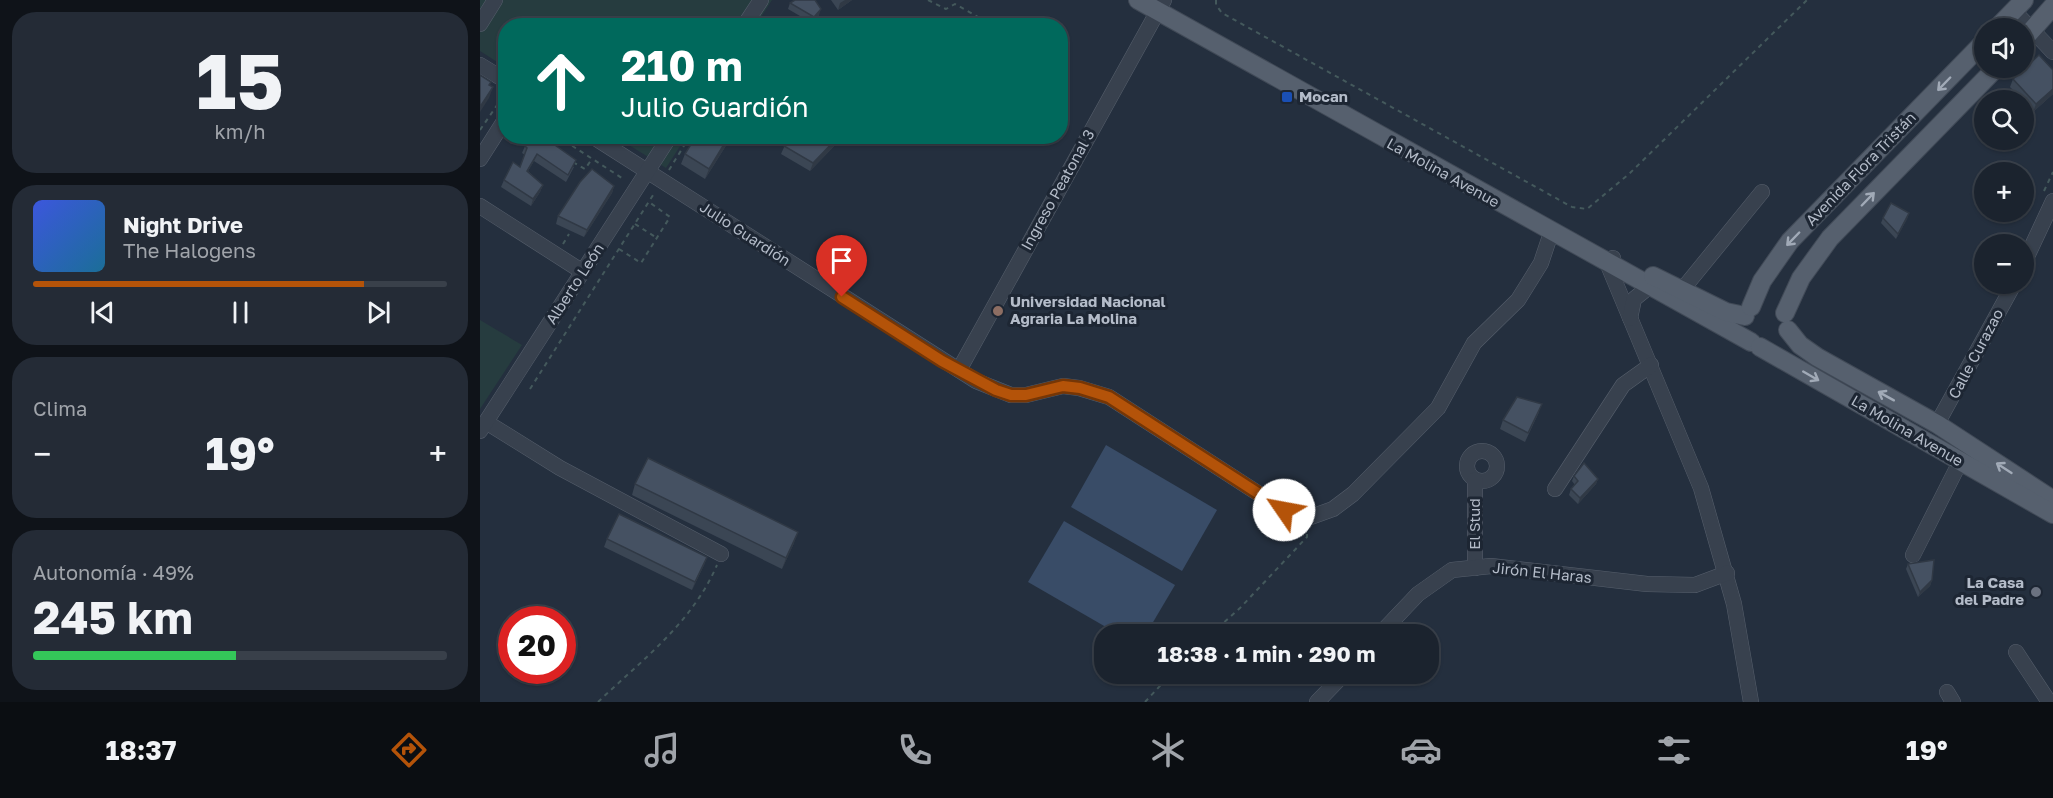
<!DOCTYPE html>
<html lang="es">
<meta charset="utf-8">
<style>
body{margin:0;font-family:"Golos Text",sans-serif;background:#242b36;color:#f1f3f6;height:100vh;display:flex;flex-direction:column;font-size:22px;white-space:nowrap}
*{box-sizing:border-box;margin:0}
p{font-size:20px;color:#a0a4aa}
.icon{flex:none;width:33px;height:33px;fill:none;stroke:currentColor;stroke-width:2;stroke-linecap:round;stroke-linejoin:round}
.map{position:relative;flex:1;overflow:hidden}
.side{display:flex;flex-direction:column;gap:12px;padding:12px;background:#0f1319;width:480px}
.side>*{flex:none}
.top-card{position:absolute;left:18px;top:18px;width:570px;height:126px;border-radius:24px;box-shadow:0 2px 4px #0004,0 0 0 2px #39404a;background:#00695c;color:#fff;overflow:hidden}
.fabs{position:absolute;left:1494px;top:18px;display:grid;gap:12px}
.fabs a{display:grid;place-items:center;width:60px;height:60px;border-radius:50%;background:#1b232e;box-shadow:0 2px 4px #0004,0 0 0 2px #39404a;font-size:30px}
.speed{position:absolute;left:18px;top:606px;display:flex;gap:12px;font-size:30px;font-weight:700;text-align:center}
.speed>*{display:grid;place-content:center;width:78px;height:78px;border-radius:50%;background:#1b232e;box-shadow:0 2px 4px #0004,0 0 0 2px #39404a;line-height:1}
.speed .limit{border:9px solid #d22;background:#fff;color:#111}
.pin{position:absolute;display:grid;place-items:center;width:51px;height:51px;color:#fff;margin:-62px -26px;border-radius:50% 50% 50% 0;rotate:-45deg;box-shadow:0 0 6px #0007}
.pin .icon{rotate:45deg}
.me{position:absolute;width:66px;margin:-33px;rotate:303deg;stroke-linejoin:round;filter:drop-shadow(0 0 4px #0008)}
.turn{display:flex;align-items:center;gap:21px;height:126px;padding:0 24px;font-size:27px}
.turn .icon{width:78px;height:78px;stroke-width:2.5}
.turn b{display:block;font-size:42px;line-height:51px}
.big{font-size:45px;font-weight:700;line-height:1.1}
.side .widget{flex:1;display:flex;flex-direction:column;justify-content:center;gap:9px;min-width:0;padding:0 21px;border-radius:24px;background:#242b36}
.side .dial{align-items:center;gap:0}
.dial b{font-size:78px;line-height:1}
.song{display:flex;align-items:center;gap:18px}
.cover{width:72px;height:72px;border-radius:9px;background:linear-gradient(135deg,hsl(230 70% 55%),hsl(200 70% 35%))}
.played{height:6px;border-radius:3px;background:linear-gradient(90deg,#b45309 80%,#39404a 80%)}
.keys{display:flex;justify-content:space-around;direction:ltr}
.heat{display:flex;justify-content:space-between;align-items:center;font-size:33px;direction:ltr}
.charge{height:9px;border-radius:4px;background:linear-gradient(90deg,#34c759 49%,#39404a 0)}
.trip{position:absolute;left:614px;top:624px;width:345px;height:60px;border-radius:24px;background:#1b232e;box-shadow:0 2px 4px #0004,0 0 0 2px #39404a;font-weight:700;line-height:60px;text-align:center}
.dock{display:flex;height:96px;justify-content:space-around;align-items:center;background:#0b0e12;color:#a0a4aa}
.dock .icon{width:42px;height:42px}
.dock .selected{color:#b45309}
.dock b{font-size:27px;color:#f1f3f6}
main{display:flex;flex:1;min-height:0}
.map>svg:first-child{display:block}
</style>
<main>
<section class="side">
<div class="widget dial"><b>15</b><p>km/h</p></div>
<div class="widget">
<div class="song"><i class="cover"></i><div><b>Night Drive</b><p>The Halogens</p></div></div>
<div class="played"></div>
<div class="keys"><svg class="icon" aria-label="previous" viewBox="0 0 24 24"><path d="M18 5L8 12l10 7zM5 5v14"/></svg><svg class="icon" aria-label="pause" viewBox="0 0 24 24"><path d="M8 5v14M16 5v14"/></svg><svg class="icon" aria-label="next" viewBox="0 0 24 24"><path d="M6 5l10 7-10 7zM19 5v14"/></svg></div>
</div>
<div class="widget"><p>Clima</p>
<div class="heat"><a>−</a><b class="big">19°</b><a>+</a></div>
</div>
<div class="widget"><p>Autonomía · 49%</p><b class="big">245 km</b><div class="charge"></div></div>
</section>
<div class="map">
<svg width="1573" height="702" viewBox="0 0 1573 702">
<rect width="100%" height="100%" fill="#242f3e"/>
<g fill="#263c3f">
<path d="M0,0h292l-16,25 -250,1 -1,41 -25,-16z"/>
<path d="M136,137h70l-20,31z"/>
<path d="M0,320l42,25 -42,64z"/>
</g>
<g fill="#394c67">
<path d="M626,445l111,65 -35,61 -111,-64z"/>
<path d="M584,521l111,64 -29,49h-28l-90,-52z"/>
</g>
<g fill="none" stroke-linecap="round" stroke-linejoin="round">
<g stroke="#565f6c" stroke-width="16">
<g id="minor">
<path d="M1534,11l39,41"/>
<path d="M0,24l15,-24"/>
<path d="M264,26l17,-26"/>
<path d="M0,65l26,16"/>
<path d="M112,136l384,245 35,14h15l37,-9 16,2 30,9 175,113 24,8 25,-9 20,-15 85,-86 36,-65 44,-43 23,-37 10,-30"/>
<path d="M0,159l26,-41"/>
<path d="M0,206l103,66"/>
<path d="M1133,258l-5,7 93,223 33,116 17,98"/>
<path d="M1544,263l29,-62"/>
<path d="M1202,290l80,-98"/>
<path d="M1150,318l4,-19 15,-12"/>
<path d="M479,370l205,-370"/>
<path d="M6,422l74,46 161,86"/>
<path d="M1457,424l77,-140"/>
<path d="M0,431l190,-295"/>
<circle cx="1002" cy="466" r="15"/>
<path d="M995,480v88"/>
<path d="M1075,489l68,-104 28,-20"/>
<path d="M1433,555l47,-93"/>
<path d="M900,634l38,-40 34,-24 39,-4 156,18 48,1 32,-12"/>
<path d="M1536,652l33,50"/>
<path d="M1467,692l6,10"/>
<path d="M837,702l27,-28"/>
</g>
</g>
<g stroke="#414a57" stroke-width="20">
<g id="major">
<path d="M658,0l613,342"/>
<path d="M1517,28l27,-28"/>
<path d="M1544,39l29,-33"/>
<path d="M1173,276l73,36 19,4"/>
<path d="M1271,307l11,-26 28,-40 194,-199"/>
<path d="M1305,313l16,-35 29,-40 166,-170"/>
<path d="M1308,330l12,15 17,12 120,67 113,74"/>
<path d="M1280,347l293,167"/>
</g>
</g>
<g stroke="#44595c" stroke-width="2" stroke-dasharray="4.5 4.5" stroke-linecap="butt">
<path d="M448,0l18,9 9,-5 39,22"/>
<path d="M736,0v5l6,8 350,194 15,2 42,-35 178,-174"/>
<path d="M0,130l24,-35"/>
<path d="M77,136l68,44"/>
<path d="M93,162l12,7 7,-10"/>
<path d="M189,170l21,-34"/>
<path d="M1564,191l9,-19"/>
<path d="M155,224l22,14"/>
<path d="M83,244l6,-10"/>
<path d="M139,249l22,14 29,-46 -21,-15"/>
<path d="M50,389l125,-197"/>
<path d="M731,634l29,-26 67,-71v-8"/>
<path d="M118,702c44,-42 94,-79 119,-137"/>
<path d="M665,702l26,-28"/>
</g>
<use href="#minor" stroke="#38414e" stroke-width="15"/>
<use href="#major" stroke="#56606e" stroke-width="18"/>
</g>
<g fill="#3b4654">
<path d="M351,0h21l-14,10z"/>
<path d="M310,3l29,12 -7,8 -24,-14z"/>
<path d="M1573,70v24l-20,18 -9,-10v-2h-2l-12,-13 3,-8z"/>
<path d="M216,136h36l-27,43 -24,-15 4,-10z"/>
<path d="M309,136h53l-2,4 -30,31 -29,-17z"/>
<path d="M45,146l49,21 -8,15 -32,-21 -6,10 15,14 -3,7 -9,14 -30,-19 3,-7 16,-13 5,-12 -3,-2z"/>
<path d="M134,186l-2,7 -28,44 -28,-13 2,-8z"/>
<path d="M1429,213l-2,6 -11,20 -15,-16 2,-5z"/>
<path d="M1059,412l-14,30 -25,-13 3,-9z"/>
<path d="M1094,476l24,3 -2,5 -18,20 -9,-9 2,-6 4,-4 -3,-4z"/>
<path d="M155,484l159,59 -12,26 -150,-74z"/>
<path d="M127,539l100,18 -3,8 -12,25 -88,-43z"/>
<path d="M1428,564l24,16 -2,6 -12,11 -12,-28z"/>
</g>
<g fill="#303945">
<path d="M365,0h7l-14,10 2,-7z"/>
<path d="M341,9l-2,6 -7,8 2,-6z"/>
<path d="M13,87l-4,11 -9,14v-5z"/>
<path d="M1573,89v5l-20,18 3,-8z"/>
<path d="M249,136h3l-27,43 4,-10z"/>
<path d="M359,136h3l-2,4 -30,31 3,-8z"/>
<path d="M57,154l-3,7 -10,17 3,-7z"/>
<path d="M63,185l-3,7 -9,14 2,-7z"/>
<path d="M134,186l-2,7 -28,44 3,-7z"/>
<path d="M1429,213l-2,6 -11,20 2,-5z"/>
<path d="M1118,479l-2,5 -18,20 2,-6z"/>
<path d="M318,532l-4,11 -12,26 4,-11z"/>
<path d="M227,557l-3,8 -12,25 3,-8z"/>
<path d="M1452,580l-2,6 -12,11 2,-5z"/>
</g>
<g fill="#455162" stroke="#303945" stroke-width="1.5">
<path d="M315,0h20l6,9 -7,8 -24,-14z"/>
<path d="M1559,55l14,15v19l-17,15 -23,-25z"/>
<path d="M0,75l11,7 -2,3 4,2 -13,20z"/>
<path d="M52,136h10l34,24 -8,15 -31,-21 -10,17 16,14 -10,14 -29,-19 9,-18 7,5 7,-19 -2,-2z"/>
<path d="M216,136h33l-20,33 -24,-15z"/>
<path d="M309,136h50l-26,27 -29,-17z"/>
<path d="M112,169l22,17 -27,44 -29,-14 22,-34z"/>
<path d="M1411,203l18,10 -11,21 -15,-16z"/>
<path d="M1037,397l25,7 -14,29 -25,-13z"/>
<path d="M168,458l150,74 -12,26 -151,-74z"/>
<path d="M1104,463l14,16 -18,19 -9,-9 7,-8 -4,-5z"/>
<path d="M139,514l88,43 -12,25 -88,-43z"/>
<path d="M1454,560l-2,20 -12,12 -12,-28z"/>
</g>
<defs><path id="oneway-shaft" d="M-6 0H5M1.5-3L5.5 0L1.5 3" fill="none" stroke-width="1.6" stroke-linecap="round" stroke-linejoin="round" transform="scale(1.5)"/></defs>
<g stroke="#a1aab7">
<use href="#oneway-shaft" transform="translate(1464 84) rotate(134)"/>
<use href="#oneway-shaft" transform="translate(1388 199) rotate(-46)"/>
<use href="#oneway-shaft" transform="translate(1313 239) rotate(134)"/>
<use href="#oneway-shaft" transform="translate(1331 376) rotate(30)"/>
<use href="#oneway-shaft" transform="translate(1406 396) rotate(-151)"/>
<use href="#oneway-shaft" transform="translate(1524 468) rotate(-147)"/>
</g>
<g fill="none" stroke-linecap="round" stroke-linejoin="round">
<g stroke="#753606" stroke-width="15">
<path id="route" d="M362,297l100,64 54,29 15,5h15l37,-9 17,2 29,9 175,113"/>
</g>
<use href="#route" stroke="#b45309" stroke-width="10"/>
</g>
<rect fill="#1a4fb4" stroke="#1d2633" stroke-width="2" x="801" y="91" width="12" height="12" rx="3"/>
<circle fill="#8d6e63" stroke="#1d2633" stroke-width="2" cx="518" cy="311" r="6"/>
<circle fill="#6b7280" stroke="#1d2633" stroke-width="2" cx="1556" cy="592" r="6"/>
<g text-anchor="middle" stroke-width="6" stroke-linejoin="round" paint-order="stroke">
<g font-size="15" font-weight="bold" fill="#b4bcc9" stroke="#1d2633" text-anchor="start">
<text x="819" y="102">Mocan</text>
<text x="530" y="307">Universidad Nacional<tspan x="530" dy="17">Agraria La Molina</tspan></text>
<text x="1544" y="588" text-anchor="end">La Casa<tspan x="1544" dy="17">del Padre</tspan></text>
</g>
<g font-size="15" fill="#b4bcc9" stroke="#1d2633">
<text transform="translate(1381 169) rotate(-46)" y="5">Avenida Flora Tristán</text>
<text transform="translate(963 173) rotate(29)" y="5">La Molina Avenue</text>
<text transform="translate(578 190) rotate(-61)" y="5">Ingreso Peatonal 3</text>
<text transform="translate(265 234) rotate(33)" y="5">Julio Guardión</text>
<text transform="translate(95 284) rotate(-57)" y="5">Alberto León</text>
<text transform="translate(1496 354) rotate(-62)" y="5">Calle Curazao</text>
<text transform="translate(1427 431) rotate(30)" y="5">La Molina Avenue</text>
<text transform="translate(995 524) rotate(-90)" y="5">El Stud</text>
<text transform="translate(1062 573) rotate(6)" y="5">Jirón El Haras</text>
</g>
</g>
</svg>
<div class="fabs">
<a><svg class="icon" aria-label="sound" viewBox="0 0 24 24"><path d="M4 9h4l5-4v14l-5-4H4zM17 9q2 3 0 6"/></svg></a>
<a><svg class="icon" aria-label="search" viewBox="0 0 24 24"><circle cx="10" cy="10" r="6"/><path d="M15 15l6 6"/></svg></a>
<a>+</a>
<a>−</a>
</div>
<div class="speed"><div class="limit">20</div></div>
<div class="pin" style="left:362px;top:297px;background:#d93025"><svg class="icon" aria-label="arrive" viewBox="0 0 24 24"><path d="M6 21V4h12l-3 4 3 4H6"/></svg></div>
<svg class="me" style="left:804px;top:510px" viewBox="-20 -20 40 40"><circle r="19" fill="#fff"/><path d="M0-13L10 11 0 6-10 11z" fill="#b45309"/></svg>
<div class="trip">18:38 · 1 min · 290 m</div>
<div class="top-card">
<div class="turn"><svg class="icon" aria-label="ahead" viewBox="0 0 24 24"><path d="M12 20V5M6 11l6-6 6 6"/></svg><div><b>210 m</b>Julio Guardión</div></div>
</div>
</div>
</main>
<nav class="dock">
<b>18:37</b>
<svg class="icon selected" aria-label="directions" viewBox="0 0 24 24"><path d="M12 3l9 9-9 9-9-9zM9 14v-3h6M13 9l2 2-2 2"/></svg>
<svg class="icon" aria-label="music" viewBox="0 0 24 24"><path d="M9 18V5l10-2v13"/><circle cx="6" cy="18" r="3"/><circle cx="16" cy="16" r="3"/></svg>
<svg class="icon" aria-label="phone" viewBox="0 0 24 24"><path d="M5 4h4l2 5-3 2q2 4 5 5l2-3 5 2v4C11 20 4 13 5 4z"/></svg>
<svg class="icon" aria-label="climate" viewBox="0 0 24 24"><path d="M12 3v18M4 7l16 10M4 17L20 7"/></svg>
<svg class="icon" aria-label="car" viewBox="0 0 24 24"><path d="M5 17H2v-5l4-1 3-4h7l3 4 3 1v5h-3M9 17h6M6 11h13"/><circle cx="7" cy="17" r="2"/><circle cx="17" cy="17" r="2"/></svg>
<svg class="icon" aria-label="filters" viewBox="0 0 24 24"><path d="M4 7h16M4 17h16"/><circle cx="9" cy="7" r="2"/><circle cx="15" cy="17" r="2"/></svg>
<b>19°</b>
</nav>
